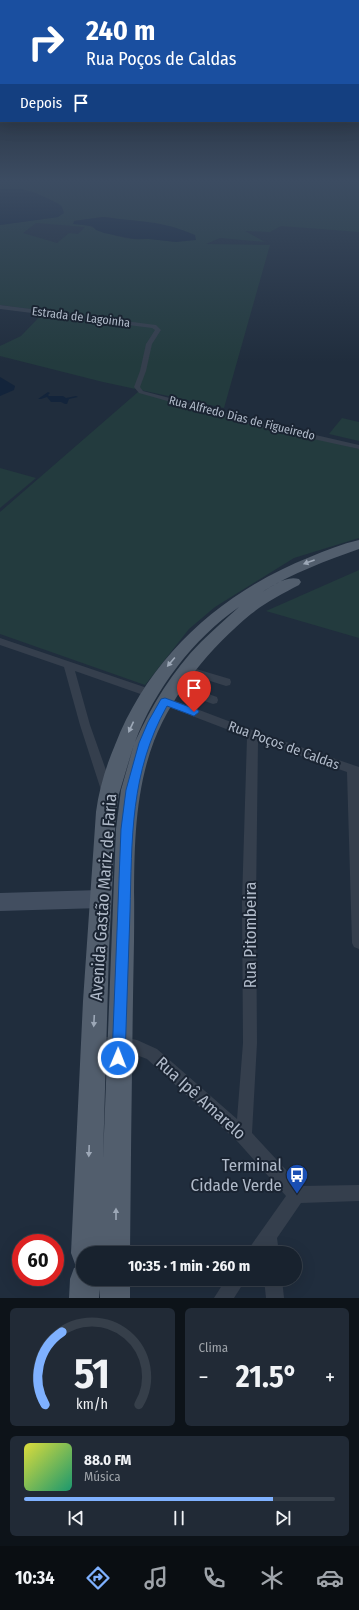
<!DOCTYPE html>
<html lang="pt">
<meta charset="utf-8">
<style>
body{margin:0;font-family:"Fira Sans Condensed",sans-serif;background:#212a36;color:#f1f3f6;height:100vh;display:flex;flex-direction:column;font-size:15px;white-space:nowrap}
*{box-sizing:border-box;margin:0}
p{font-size:13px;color:#9fa4aa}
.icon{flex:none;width:22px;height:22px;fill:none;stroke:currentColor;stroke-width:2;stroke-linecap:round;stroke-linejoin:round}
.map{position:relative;height:1298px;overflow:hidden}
.details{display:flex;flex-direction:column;gap:10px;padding:10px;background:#0d1319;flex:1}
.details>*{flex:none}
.hud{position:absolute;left:0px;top:0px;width:359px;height:122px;box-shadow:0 4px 16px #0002,0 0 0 1px #363f4a;background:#1a4fa0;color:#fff;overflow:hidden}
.speed{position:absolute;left:12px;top:1234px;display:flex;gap:8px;font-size:20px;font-weight:700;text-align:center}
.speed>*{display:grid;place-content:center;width:52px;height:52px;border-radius:50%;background:#18222e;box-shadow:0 4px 16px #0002,0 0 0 1px #363f4a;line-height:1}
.speed .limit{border:6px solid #d22;background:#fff;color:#111}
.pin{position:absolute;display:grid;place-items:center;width:34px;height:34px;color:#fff;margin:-41px -17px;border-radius:50% 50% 50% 0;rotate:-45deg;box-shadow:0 0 4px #0007}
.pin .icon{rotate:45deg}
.me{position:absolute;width:44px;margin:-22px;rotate:1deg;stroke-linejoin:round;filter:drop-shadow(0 0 3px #0008)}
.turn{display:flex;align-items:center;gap:14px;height:84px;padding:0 20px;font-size:18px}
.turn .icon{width:52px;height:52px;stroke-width:2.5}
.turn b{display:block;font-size:28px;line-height:34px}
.then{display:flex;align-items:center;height:38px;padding:0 20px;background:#0003;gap:8px;font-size:15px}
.big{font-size:30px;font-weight:700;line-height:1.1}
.details .tile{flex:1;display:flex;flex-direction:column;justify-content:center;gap:6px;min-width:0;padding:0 14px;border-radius:6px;background:#212a36}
.details .dial{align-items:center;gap:0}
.dial svg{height:104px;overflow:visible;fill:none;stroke:#363f4a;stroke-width:7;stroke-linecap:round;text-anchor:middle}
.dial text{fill:#f1f3f6;stroke:none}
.song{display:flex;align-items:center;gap:12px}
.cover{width:48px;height:48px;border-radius:6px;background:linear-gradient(135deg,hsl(60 70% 55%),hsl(160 70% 35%))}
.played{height:4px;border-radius:2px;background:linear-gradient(90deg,#7fb1ff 80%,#363f4a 80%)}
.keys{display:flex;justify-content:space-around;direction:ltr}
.heat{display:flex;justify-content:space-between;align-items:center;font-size:22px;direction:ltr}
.details .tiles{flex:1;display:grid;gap:10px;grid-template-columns:1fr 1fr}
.tile:last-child{grid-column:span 2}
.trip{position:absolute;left:76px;top:1246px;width:226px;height:40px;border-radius:20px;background:#18222e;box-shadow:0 4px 16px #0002,0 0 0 1px #363f4a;font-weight:700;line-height:40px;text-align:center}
.tabs{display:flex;height:64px;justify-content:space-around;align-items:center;background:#0a0e12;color:#9fa4aa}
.tabs .icon{width:28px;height:28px}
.tabs .current{color:#7fb1ff}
.tabs b{font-size:18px;color:#f1f3f6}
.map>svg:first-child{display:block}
</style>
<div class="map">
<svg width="359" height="1298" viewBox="0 0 359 1298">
<rect width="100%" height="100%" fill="#202d3d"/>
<g fill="#233b3e" fill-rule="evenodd">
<path d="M0,180h359v52l-78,-6 -11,6 -25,-1 20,11 -45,-4 -14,6 64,1 -46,163 -121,-26 -103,-26v-10l21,-10 24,-25 -45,-6v-80l58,-8 4,-10c-18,-14 -39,-17 -62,-18zM103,217l10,1 63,24c-9,-1 -19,-3 -28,-3 -5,0 -10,1 -15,0 -21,-2 -39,-12 -59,-18zM36,223l49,4 -7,7 -9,-1 -12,10 -34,-10z"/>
<path d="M138,392l221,57v89l-65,20 -79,49 -26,22 -44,56 -145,-51v-122z"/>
<path d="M342,418l17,4v19l-30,-7z"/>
<path d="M0,468l36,10 -36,30z"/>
<path d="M359,570v68l-93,-27z"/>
</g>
<g fill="#13243b">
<path d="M0,189h22l14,4 23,11 3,3 2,6 -6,4 -58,8z"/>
<path d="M103,217c34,5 59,3 92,18l1,5 -20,2 -27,-3h-15l-30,-6 -8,-3 -4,-4 -19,-2 1,-3z"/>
<path d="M0,377l15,9 -1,4 -14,6z"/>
<path d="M48,392l2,1 -2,2 1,1h14l3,2 10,-2 2,1 -9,2 -2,5h-2l-4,-2h-10l-4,-5 -6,2h-3z"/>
</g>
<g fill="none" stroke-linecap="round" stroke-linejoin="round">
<g fill="#353f4d" fill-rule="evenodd">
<path d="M0,305l156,20 5,5 -9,14 -6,27 -6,16 3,4 125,33 91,21v4l-96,-21 -124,-35 -5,-6 6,-16 6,-27 9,-14 -3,-2 -152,-19z"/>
<path d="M0,638l153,52 1,3 -1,3 -4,1 -74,-26 15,54 23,65 -2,3 -4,2 -4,-2 -2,-3 -21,-65 -16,-58 -64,-22z"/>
<path d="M186,666l44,13 1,3 -1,3 -4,1 -44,-14 -1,-2 1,-2z"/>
<path d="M175,682l42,15 1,3 -1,3 -4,1 -42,-15 -1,-3 1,-3z"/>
<path d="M165,697l92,35 102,35v182l-5,-2 -2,-4 -5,-171 -89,-31 -2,160 1,142 -5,90 49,53 58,-1v16l-58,2 -24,35 2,15h-32l3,-6 36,-51 -48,-54 -91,-83c-12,-5 -24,-8 -37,-8 -8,0 -15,1 -22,-2l-2,-5 2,-5 5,-2h30l14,3 20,9 80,70 6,-76 -1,-142 5,-164 -86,-33 -1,-3 1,-3z"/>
<path d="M226,1279h20l-12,19h-20z"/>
<path d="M264,1279h18l2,19h-18z"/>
</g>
<path fill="#424e60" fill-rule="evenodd" d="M100,890l7,3 3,6 -3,6 -7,3 -100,3v-18z"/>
<path fill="#525e6d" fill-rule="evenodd" d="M359,540v9c-33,12 -67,24 -97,43 11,-6 24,-17 37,-13l2,3 -2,3c-17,9 -33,17 -48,29 -40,33 -77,77 -97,127 -24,63 -19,134 -20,200 -2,104 -3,208 -4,312h-47v26h47v19h-30v-9l-1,9h-30l1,-19 4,-11 7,-2 -6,-2 -4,-11 12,-252 13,-189c3,-23 10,-46 19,-67 35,-89 107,-153 195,-188 16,-7 32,-13 49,-17zM239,607c-13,12 -26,23 -38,35 -28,28 -50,64 -66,100 20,-53 58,-103 104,-135zM134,744l-13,46 -5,39 -13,330 6,-209 7,-138 3,-18z"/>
</g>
<defs><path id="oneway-solid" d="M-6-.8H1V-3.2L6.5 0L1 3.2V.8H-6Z"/></defs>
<g fill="#9da8b7">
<use href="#oneway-solid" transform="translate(309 562) rotate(160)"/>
<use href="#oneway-solid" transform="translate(171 662) rotate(130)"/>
<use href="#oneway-solid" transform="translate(131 727) rotate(115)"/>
<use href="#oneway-solid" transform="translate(94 1021) rotate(93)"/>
<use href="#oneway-solid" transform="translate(89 1151) rotate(92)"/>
<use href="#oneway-solid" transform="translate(116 1214) rotate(-90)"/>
</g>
<linearGradient id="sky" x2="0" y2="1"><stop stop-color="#121922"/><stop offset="0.5" stop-color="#3c4c62"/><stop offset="1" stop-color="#3c4c62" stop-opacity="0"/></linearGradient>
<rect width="359" height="362" fill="url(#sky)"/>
<path fill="#1a73e8" stroke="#114b97" d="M165,698l33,12 1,2 -5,4 -27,-10c-37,66 -35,133 -37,206 -2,49 -3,97 -5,146l-2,5 -5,2 -4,-2 -2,-5 9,-229 5,-39 13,-47 9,-21 13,-23z"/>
<defs>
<g id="bus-pin" transform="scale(1.15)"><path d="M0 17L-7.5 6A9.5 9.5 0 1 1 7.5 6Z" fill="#1a4fb4" stroke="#1a2432"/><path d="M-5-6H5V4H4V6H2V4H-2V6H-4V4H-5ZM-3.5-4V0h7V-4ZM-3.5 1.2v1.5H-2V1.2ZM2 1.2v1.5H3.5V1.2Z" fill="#fff"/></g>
</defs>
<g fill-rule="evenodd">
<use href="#bus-pin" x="297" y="1175"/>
</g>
<g text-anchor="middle" stroke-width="4" stroke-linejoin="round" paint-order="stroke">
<g font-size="12" fill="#b0bac9" stroke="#1a2432">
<text transform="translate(81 317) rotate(7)" y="4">Estrada de Lagoinha</text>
<text transform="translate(242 418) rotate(14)" y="4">Rua Alfredo Dias de Figueiredo</text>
</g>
<g font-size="14" fill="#b0bac9" stroke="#1a2432">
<text transform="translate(284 745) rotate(20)" y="5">Rua Poços de Caldas</text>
</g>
<g font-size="17" fill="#b0bac9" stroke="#1a2432">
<text transform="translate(103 897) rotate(-86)" y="6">Avenida Gastão Mariz de Faria</text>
<text transform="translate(250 935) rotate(-90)" y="6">Rua Pitombeira</text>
<text transform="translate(201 1098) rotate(42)" y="6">Rua Ipê Amarelo</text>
</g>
<g font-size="17" fill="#b0bac9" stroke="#1a2432" text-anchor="end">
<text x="282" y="1171">Terminal<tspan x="282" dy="20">Cidade Verde</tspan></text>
</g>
</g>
</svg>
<div class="speed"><div class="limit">60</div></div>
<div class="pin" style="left:194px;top:712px;background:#d93025"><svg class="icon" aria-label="arrive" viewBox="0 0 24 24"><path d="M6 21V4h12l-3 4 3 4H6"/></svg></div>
<svg class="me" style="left:118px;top:1058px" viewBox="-20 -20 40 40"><circle r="17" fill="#1a73e8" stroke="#fff" stroke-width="3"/><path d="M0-11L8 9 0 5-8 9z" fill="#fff"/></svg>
<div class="trip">10:35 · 1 min · 260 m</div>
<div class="hud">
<div class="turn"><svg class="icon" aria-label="right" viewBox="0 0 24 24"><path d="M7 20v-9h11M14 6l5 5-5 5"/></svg><div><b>240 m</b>Rua Poços de Caldas</div></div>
<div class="then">Depois<svg class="icon" aria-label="arrive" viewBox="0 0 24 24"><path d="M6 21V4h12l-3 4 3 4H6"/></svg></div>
</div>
</div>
<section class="details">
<div class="tiles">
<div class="tile dial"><svg viewBox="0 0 100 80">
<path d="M14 69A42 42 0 1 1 86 69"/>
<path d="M14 69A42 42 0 0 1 27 13" stroke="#7fb1ff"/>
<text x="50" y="56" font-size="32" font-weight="700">51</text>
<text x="50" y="72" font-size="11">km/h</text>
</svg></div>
<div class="tile"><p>Clima</p>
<div class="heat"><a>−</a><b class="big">21.5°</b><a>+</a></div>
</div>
<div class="tile">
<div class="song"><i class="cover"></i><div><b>88.0 FM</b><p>Música</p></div></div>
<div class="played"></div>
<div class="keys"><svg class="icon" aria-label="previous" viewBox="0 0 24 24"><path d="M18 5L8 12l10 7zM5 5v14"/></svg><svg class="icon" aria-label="pause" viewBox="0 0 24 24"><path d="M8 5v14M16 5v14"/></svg><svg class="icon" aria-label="next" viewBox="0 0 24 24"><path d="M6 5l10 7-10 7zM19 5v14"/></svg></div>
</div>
</div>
</section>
<nav class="tabs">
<b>10:34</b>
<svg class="icon current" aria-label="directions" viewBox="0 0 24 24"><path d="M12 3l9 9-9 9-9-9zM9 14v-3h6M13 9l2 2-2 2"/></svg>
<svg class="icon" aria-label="music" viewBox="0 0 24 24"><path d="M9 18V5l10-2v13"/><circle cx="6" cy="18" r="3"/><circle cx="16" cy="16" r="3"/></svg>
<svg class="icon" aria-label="phone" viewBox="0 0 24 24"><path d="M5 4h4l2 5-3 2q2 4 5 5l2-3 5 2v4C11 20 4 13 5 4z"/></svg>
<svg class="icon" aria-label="climate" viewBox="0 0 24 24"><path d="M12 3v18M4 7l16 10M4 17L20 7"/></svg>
<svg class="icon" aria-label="car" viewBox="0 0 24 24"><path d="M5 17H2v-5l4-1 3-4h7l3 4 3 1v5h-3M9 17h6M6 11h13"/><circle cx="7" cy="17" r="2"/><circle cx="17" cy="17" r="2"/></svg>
</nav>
